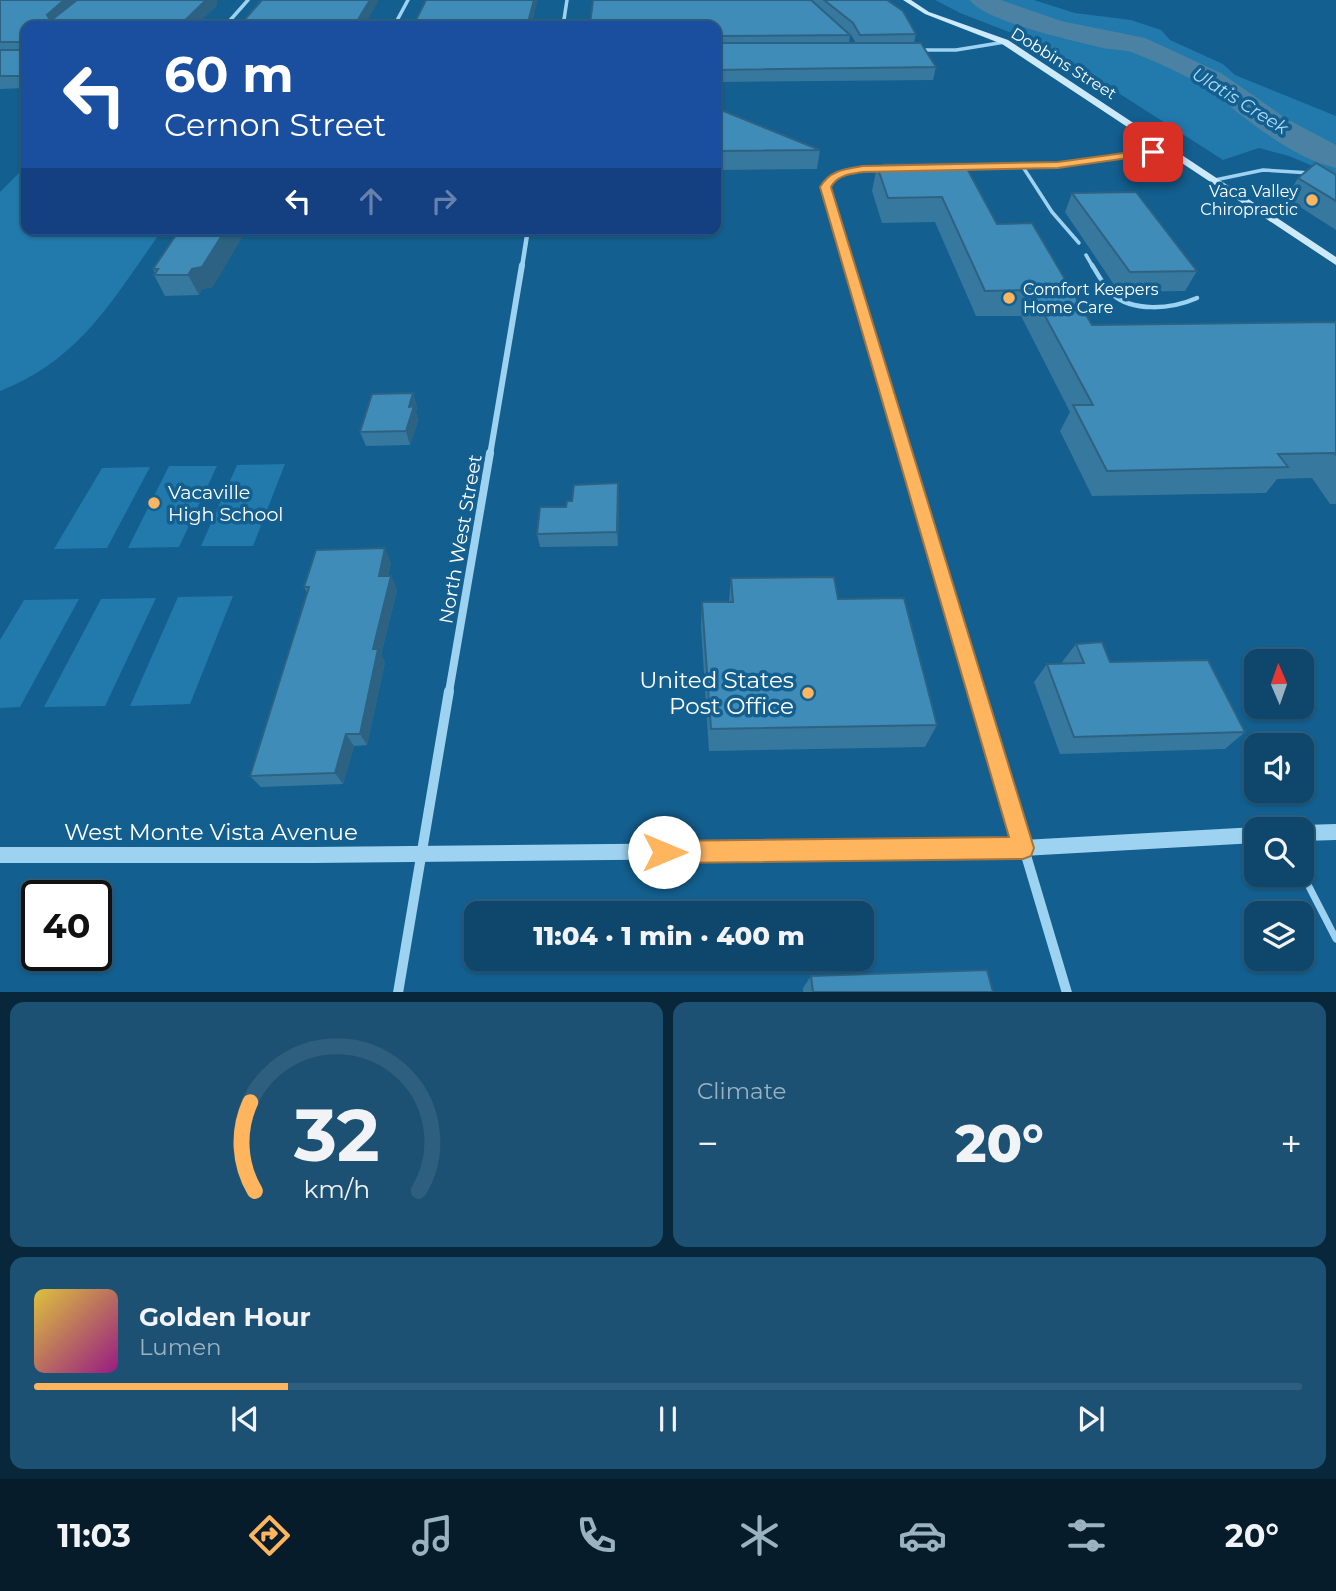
<!DOCTYPE html>
<meta charset="utf-8">
<style>
body{margin:0;font-family:Montserrat,sans-serif;background:#1c5173;color:#f1f3f6;height:100vh;display:flex;flex-direction:column;font-size:26px;white-space:nowrap}
*{box-sizing:border-box;margin:0}
p{font-size:23px;color:#9bb2c1}
.icon{flex:none;width:38px;height:38px;fill:none;stroke:currentColor;stroke-width:2;stroke-linecap:round;stroke-linejoin:round}
.map{position:relative;height:992px;overflow:hidden}
.details{display:flex;flex-direction:column;gap:10px;padding:10px;background:#08273b;flex:1}
.details>*{flex:none}
.top-card{position:absolute;left:21px;top:21px;width:700px;height:214px;border-radius:14px;box-shadow:0 2px 5px #0004,0 0 0 2px #2e5f7e;background:#1a4fa0;color:#fff;overflow:hidden}
.needle{width:46px;rotate:358deg}
.tools{position:absolute;left:1244px;top:649px;display:grid;gap:14px}
.tools a{display:grid;place-items:center;width:70px;height:70px;border-radius:14px;background:#0e476b;box-shadow:0 2px 5px #0004,0 0 0 2px #2e5f7e;font-size:35px}
.speed{position:absolute;left:21px;top:880px;display:flex;gap:14px;font-size:35px;font-weight:700;text-align:center}
.speed>*{display:grid;place-content:center;width:91px;height:91px;border-radius:50%;background:#0e476b;box-shadow:0 2px 5px #0004,0 0 0 2px #2e5f7e;line-height:1}
.speed .limit{border:4px solid #111;border-radius:10px;background:#fff;color:#111}
.pin{position:absolute;display:grid;place-items:center;width:60px;height:60px;color:#fff;margin:-30px;border-radius:14px;box-shadow:0 4px 10px #0006}
.me{position:absolute;width:77px;margin:-38px;rotate:90deg;stroke-linejoin:round;filter:drop-shadow(0 0 5px #0008)}
.turn{display:flex;align-items:center;gap:24px;height:147px;padding:0 28px;font-size:32px}
.turn .icon{width:91px;height:91px;stroke-width:2.5}
.turn b{display:block;font-size:49px;line-height:60px}
.lanes{display:flex;align-items:center;height:66px;padding:0 28px;background:#0003;justify-content:center;gap:35px;direction:ltr}
.lanes .off{opacity:.35}
.big{font-size:52px;font-weight:800;line-height:1.1}
.details .card{flex:1;display:flex;flex-direction:column;justify-content:center;gap:10px;min-width:0;padding:0 24px;border-radius:14px;background:#1c5173}
.details .dial{align-items:center;gap:0}
.dial svg{height:182px;overflow:visible;fill:none;stroke:#2e5f7e;stroke-width:7;stroke-linecap:round;text-anchor:middle}
.dial text{fill:#f1f3f6;stroke:none}
.song{display:flex;align-items:center;gap:21px}
.cover{width:84px;height:84px;border-radius:10px;background:linear-gradient(135deg,hsl(50 70% 55%),hsl(310 70% 35%))}
.played{height:7px;border-radius:4px;background:linear-gradient(90deg,#ffb45e 20%,#2e5f7e 20%)}
.keys{display:flex;justify-content:space-around;direction:ltr}
.heat{display:flex;justify-content:space-between;align-items:center;font-size:38px;direction:ltr}
.details .tiles{flex:1;display:grid;gap:10px;grid-template-columns:1fr 1fr}
.card:last-child{grid-column:span 2}
.trip{position:absolute;left:464px;top:901px;width:410px;height:70px;border-radius:14px;background:#0e476b;box-shadow:0 2px 5px #0004,0 0 0 2px #2e5f7e;font-weight:800;line-height:70px;text-align:center}
.menu{display:flex;height:112px;justify-content:space-around;align-items:center;background:#061c2b;color:#9bb2c1}
.menu .icon{width:49px;height:49px}
.menu .current{color:#ffb45e}
.menu b{font-size:32px;color:#f1f3f6}
.map>svg:first-child{display:block}
</style>
<div class="map">
<svg width="1336" height="993" viewBox="0 0 1336 993">
<rect width="100%" height="100%" fill="#135f8f"/>
<g fill="#2279ac">
<path d="M935,0h99l41,13 56,7 30,10 9,10 53,24 12,11 101,41v60l-47,-20 -30,-8 -36,12 -178,-114 -85,-33z"/>
<path d="M26,166v63h137c-49,68 -81,130 -163,162v-199z"/>
<path d="M285,464l-32,82h-52l36,-81z"/>
<path d="M169,466h48l-38,81 -51,1z"/>
<path d="M150,467l-43,81 -53,1 48,-81z"/>
<path d="M233,596l-43,108 -60,2 48,-109z"/>
<path d="M156,598l-51,108 -61,1 57,-108z"/>
<path d="M79,599l-59,108 -20,1v-68l24,-40z"/>
</g>
<g fill="none" stroke-linecap="round" stroke-linejoin="round">
<path fill="#4b82a3" fill-rule="evenodd" d="M970,0h31l60,21 84,17 76,35 66,46 49,26v23c-50,-12 -91,-52 -132,-81 -21,-14 -50,-26 -73,-35 -10,-3 -21,-2 -32,-5 -26,-6 -115,-26 -129,-47z"/>
<g stroke="#9ed2f1" stroke-width="3.5">
<path d="M1023,167l29,45 27,31"/>
<path d="M1215,180l48,-10 48,3"/>
<path d="M1086,255l7,12"/>
</g>
<path stroke="#9ed2f1" stroke-width="4.5" d="M1092,265c6,9 11,20 19,28 21,20 61,16 86,5"/>
<path stroke="#9ed2f1" stroke-width="7" d="M1302,873l34,66"/>
<g stroke="#9ed2f1" stroke-width="3.5">
<path d="M225,26l23,-26"/>
<path d="M394,26l14,-26"/>
<path d="M563,26l4,-26"/>
<path d="M916,50h40l49,-8"/>
</g>
<g stroke="#9ed2f1" stroke-width="4.5">
<path d="M957,168l101,-3 111,-16"/>
<path d="M522,267l6,-38"/>
<path d="M850,267l-24,-80c14,-20 38,-18 60,-18"/>
</g>
<g stroke="#9ed2f1" stroke-width="6">
<path d="M849,265l57,190"/>
<path d="M490,455l32,-190"/>
</g>
<g stroke="#9ed2f1" stroke-width="8">
<path d="M905,453l72,239"/>
<path d="M449,692l41,-239"/>
</g>
<g stroke="#9ed2f1" stroke-width="10">
<path d="M977,691l90,302"/>
<path d="M398,993l51,-302"/>
</g>
<g fill="#9ed2f1" fill-rule="evenodd">
<path d="M1336,824v16l-34,1v-11h-7l7,-5z"/>
<path d="M1256,827l6,3h-6v13l-233,13 -710,7h-313v-16h313l710,-7z"/>
</g>
<path fill="#cde9fc" fill-rule="evenodd" d="M903,0h8l18,12 79,28 328,217v8l-334,-221 -77,-30z"/>
</g>
<g fill="#37789f" fill-rule="evenodd">
<path d="M0,0h217v5l-22,21h-169v62l-26,1z"/>
<path d="M593,0h294l29,34 -2,9 22,24 -3,13 -217,2v-56h-126zM836,22l15,13 5,8h-7l1,-8z"/>
<path d="M716,108l104,42 -3,19 -101,1z"/>
<path d="M884,164l113,60 95,101 244,-3v182h-6l-18,-26 -35,1 -11,14 -174,3 -32,-65 10,-19 -49,-96h-45l-41,-94 -53,1 -10,-32 5,-25h6z"/>
<path d="M1336,175v55l-50,-32 12,-20z"/>
<path d="M1072,193l125,78 -12,20 -66,1 -54,-80z"/>
<path d="M180,229l33,58 -11,2 -3,6 -34,1 -11,-21 1,-2 -2,-4z"/>
<path d="M413,393l4,14 -1,5 2,9 -8,24 -44,1 -6,-14z"/>
<path d="M618,483l1,14 -1,49 -78,1 -3,-13 35,-33z"/>
<path d="M391,562l-3,14h3l6,14 -16,65 4,7 -18,83 -13,1 -11,38 -82,3 -11,-11 57,-183 -3,-6z"/>
<path d="M731,578l107,21 99,126 -12,22 -216,4 -8,-124 1,-25h27z"/>
<path d="M1076,644l34,18 135,70 -20,17 -165,5 -26,-72 13,-18h16l-1,-2z"/>
<path d="M811,976l182,16h-190v-4z"/>
</g>
<g fill="#2d6282">
<path d="M64,0h19l-30,26 -6,-11z"/>
<path d="M206,0h11v5l-22,21h-16z"/>
<path d="M370,0h9l-15,26h-10z"/>
<path d="M534,0h4l-7,26h-4z"/>
<path d="M226,229h21l-34,58 -11,2 -3,6 -11,-20 4,-6z"/>
<path d="M413,393l4,14 -1,5 2,9 -8,24 -4,-14 3,-24z"/>
<path d="M618,483l1,14 -1,49 -1,-14z"/>
<path d="M385,548l6,14 -6,27 -6,-13z"/>
<path d="M391,576l6,14 -16,65 4,7 -18,83 -7,-11 13,-85z"/>
<path d="M346,734l8,12 -11,38 -8,-11z"/>
</g>
<g fill="#408cb9" stroke="#2d6282" stroke-width="2">
<path d="M0,0h64l-17,15 2,3h5l23,-18h129l-27,26h-153v50h-26v-26h19l5,-3 -5,-5h-19z"/>
<path d="M262,0h108l-16,26h-115z"/>
<path d="M426,0h108l-7,26h-114z"/>
<path d="M593,0h218l39,35 -134,1v-10h-121v-1h-5z"/>
<path d="M824,0h63l16,11 13,23 -56,1 -7,-12z"/>
<path d="M716,43h205l15,24 -220,3z"/>
<path d="M716,108l104,42 -104,1z"/>
<path d="M964,163l33,61 35,-1 60,102 244,-3v133l-2,-2 -56,1 10,13 -181,4 -34,-66h20l-62,-115 -46,1 -43,-94 -54,1 -11,-32h7v-2z"/>
<path d="M1316,163l20,12v26l-38,-23z"/>
<path d="M1136,192l61,79 -67,1 -58,-79z"/>
<path d="M180,229h46l-24,38 -10,2 -4,6h-34l4,-6h-5z"/>
<path d="M413,393l-4,14 5,-1 -8,25 -46,1 12,-38z"/>
<path d="M618,483l-1,49 -80,2 3,-27h26l1,-6h5l2,-16z"/>
<path d="M385,548l-6,28h12l-18,73h5l-18,85h-14l-11,39 -85,3 59,-189h-5l12,-37z"/>
<path d="M834,577l4,22 66,-1 33,127 -226,4 -9,-127h31l-2,-24z"/>
<path d="M1102,642l8,20 98,-2 37,72 -171,5 -27,-73 37,-1 -8,-19z"/>
<path d="M987,970l6,22h-180l-2,-16z"/>
</g>
<path fill="#ffb45e" stroke="#a6753d" stroke-width="2" d="M1153,149l4,1v4l-99,14 -195,4c-12,2 -26,3 -32,15l203,661 -3,8 -8,3 -359,4 -7,-4 -4,-7 4,-8 7,-3 345,-4 -189,-650c10,-17 25,-18 43,-21l195,-4z"/>
<g fill="#ffb45e" stroke="#135f8f" stroke-width="2.5">
<circle cx="1312" cy="200" r="7"/>
<circle cx="1009" cy="298" r="7"/>
<circle cx="154" cy="503" r="7"/>
<circle cx="808" cy="693" r="7"/>
</g>
<g text-anchor="middle" stroke-width="7" stroke-linejoin="round" paint-order="stroke">
<g font-size="16" fill="#fff" stroke="#135f8f">
<text transform="translate(1064 63) rotate(32)" y="6">Dobbins Street</text>
</g>
<g font-size="16" fill="#fff" stroke="#135f8f" text-anchor="end">
<text x="1298" y="197">Vaca Valley<tspan x="1298" dy="18">Chiropractic</tspan></text>
<text x="1023" y="295" text-anchor="start">Comfort Keepers<tspan x="1023" dy="18">Home Care</tspan></text>
</g>
<g font-size="18" font-style="italic" fill="#aadcf8" stroke="#135f8f">
<text transform="translate(1240 101) rotate(32)" y="6">Ulatis Creek</text>
</g>
<g font-size="19" fill="#fff" stroke="#135f8f" text-anchor="start">
<text x="168" y="499">Vacaville<tspan x="168" dy="22">High School</tspan></text>
</g>
<g font-size="19" fill="#fff" stroke="#135f8f">
<text transform="translate(460 539) rotate(-80)" y="7">North West Street</text>
</g>
<g font-size="23" fill="#fff" stroke="#135f8f" text-anchor="end">
<text x="794" y="688">United States<tspan x="794" dy="26">Post Office</tspan></text>
</g>
<g font-size="23" fill="#fff" stroke="#135f8f">
<text x="211" y="840">West Monte Vista Avenue</text>
</g>
</g>
</svg>
<div class="tools">
<a><svg class="needle" viewBox="-14 -14 28 28"><path d="M0-13l5 13h-10z" fill="#e53935"/><path d="M0 13l5-13h-10z" fill="#9bb2c1"/></svg></a>
<a><svg class="icon" aria-label="sound" viewBox="0 0 24 24"><path d="M4 9h4l5-4v14l-5-4H4zM17 9q2 3 0 6"/></svg></a>
<a><svg class="icon" aria-label="search" viewBox="0 0 24 24"><circle cx="10" cy="10" r="6"/><path d="M15 15l6 6"/></svg></a>
<a><svg class="icon" aria-label="layers" viewBox="0 0 24 24"><path d="M12 4l9 5-9 5-9-5zM3 14l9 5 9-5"/></svg></a>
</div>
<div class="speed"><div class="limit">40</div></div>
<div class="pin" style="left:1153px;top:152px;background:#d93025"><svg class="icon" aria-label="arrive" viewBox="0 0 24 24"><path d="M6 21V4h12l-3 4 3 4H6"/></svg></div>
<svg class="me" style="left:664px;top:852px" viewBox="-20 -20 40 40"><circle r="19" fill="#fff"/><path d="M0-13L10 11 0 6-10 11z" fill="#ffb45e"/></svg>
<div class="trip">11:04 · 1 min · 400 m</div>
<div class="top-card">
<div class="turn"><svg class="icon" aria-label="left" viewBox="0 0 24 24"><path d="M17 20v-9H6M10 6l-5 5 5 5"/></svg><div><b>60 m</b>Cernon Street</div></div>
<div class="lanes"><svg class="icon" aria-label="left" viewBox="0 0 24 24"><path d="M17 20v-9H6M10 6l-5 5 5 5"/></svg><svg class="icon off" aria-label="ahead" viewBox="0 0 24 24"><path d="M12 20V5M6 11l6-6 6 6"/></svg><svg class="icon off" aria-label="right" viewBox="0 0 24 24"><path d="M7 20v-9h11M14 6l5 5-5 5"/></svg></div>
</div>
</div>
<section class="details">
<div class="tiles">
<div class="card dial"><svg viewBox="0 0 100 80">
<path d="M14 69A42 42 0 1 1 86 69"/>
<path d="M14 69A42 42 0 0 1 12 30" stroke="#ffb45e"/>
<text x="50" y="56" font-size="32" font-weight="700">32</text>
<text x="50" y="72" font-size="11">km/h</text>
</svg></div>
<div class="card"><p>Climate</p>
<div class="heat"><a>−</a><b class="big">20°</b><a>+</a></div>
</div>
<div class="card">
<div class="song"><i class="cover"></i><div><b>Golden Hour</b><p>Lumen</p></div></div>
<div class="played"></div>
<div class="keys"><svg class="icon" aria-label="previous" viewBox="0 0 24 24"><path d="M18 5L8 12l10 7zM5 5v14"/></svg><svg class="icon" aria-label="pause" viewBox="0 0 24 24"><path d="M8 5v14M16 5v14"/></svg><svg class="icon" aria-label="next" viewBox="0 0 24 24"><path d="M6 5l10 7-10 7zM19 5v14"/></svg></div>
</div>
</div>
</section>
<nav class="menu">
<b>11:03</b>
<svg class="icon current" aria-label="directions" viewBox="0 0 24 24"><path d="M12 3l9 9-9 9-9-9zM9 14v-3h6M13 9l2 2-2 2"/></svg>
<svg class="icon" aria-label="music" viewBox="0 0 24 24"><path d="M9 18V5l10-2v13"/><circle cx="6" cy="18" r="3"/><circle cx="16" cy="16" r="3"/></svg>
<svg class="icon" aria-label="phone" viewBox="0 0 24 24"><path d="M5 4h4l2 5-3 2q2 4 5 5l2-3 5 2v4C11 20 4 13 5 4z"/></svg>
<svg class="icon" aria-label="climate" viewBox="0 0 24 24"><path d="M12 3v18M4 7l16 10M4 17L20 7"/></svg>
<svg class="icon" aria-label="car" viewBox="0 0 24 24"><path d="M5 17H2v-5l4-1 3-4h7l3 4 3 1v5h-3M9 17h6M6 11h13"/><circle cx="7" cy="17" r="2"/><circle cx="17" cy="17" r="2"/></svg>
<svg class="icon" aria-label="filters" viewBox="0 0 24 24"><path d="M4 7h16M4 17h16"/><circle cx="9" cy="7" r="2"/><circle cx="15" cy="17" r="2"/></svg>
<b>20°</b>
</nav>
